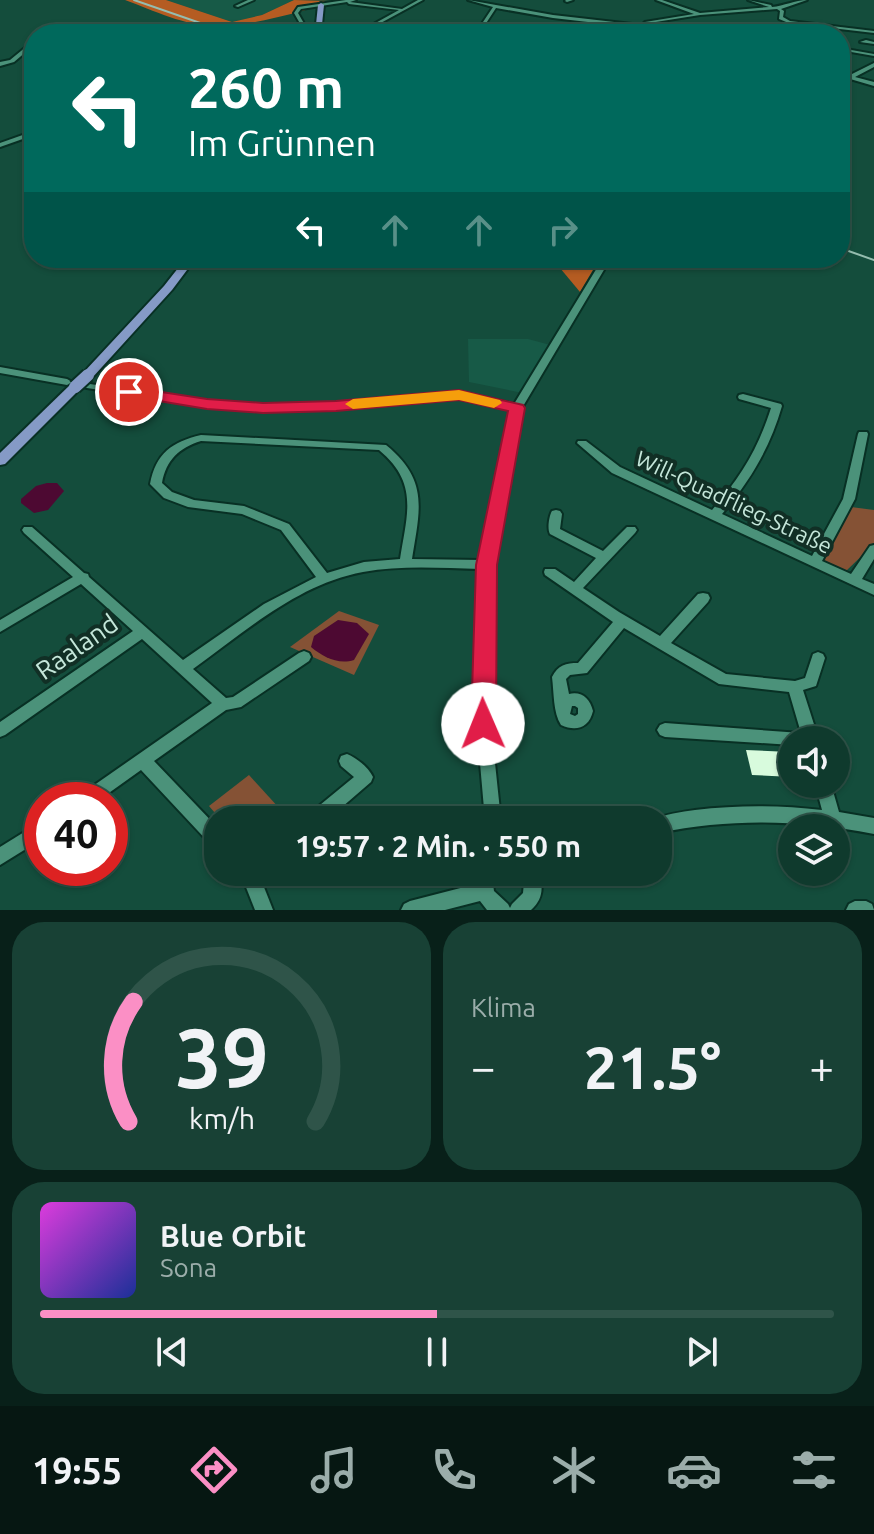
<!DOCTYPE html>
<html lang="de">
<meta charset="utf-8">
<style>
body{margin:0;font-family:Ubuntu,sans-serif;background:#184135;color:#f1f3f6;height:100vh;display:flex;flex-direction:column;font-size:30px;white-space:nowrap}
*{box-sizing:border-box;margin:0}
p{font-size:26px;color:#9badaa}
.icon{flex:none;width:44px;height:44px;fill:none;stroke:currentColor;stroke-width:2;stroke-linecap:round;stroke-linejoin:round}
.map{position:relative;height:910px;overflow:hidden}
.details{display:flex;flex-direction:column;gap:12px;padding:12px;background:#082019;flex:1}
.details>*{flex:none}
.hud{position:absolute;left:24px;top:24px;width:826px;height:244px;border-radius:32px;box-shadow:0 2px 6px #0004,0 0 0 2px #2f5449;background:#00695c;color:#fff;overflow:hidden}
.tools{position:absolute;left:778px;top:726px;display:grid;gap:16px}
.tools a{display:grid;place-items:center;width:72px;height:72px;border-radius:50%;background:#0f3a2d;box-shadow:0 2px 6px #0004,0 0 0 2px #2f5449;font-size:40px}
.speed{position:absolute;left:24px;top:782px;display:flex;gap:16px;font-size:40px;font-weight:700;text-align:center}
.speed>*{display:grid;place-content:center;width:104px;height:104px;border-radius:50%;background:#0f3a2d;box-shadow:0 2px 6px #0004,0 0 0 2px #2f5449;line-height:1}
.speed .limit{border:12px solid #d22;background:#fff;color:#111}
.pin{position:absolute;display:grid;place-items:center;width:68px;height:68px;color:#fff;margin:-34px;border:4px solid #fff;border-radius:50%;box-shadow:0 2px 8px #0007}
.me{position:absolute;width:88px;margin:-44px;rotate:359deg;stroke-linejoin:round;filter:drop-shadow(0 0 6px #0008)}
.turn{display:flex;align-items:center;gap:28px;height:168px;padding:0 32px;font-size:36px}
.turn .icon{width:104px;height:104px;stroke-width:2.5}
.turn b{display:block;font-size:56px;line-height:68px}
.lanes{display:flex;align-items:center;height:76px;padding:0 32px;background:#0003;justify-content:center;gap:40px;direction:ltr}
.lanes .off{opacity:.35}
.big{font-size:60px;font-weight:700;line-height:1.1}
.details .card{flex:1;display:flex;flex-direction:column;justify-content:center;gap:12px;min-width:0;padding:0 28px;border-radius:32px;background:#184135}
.details .dial{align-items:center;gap:0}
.dial svg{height:208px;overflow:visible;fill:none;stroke:#2f5449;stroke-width:7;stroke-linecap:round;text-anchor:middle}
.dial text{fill:#f1f3f6;stroke:none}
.song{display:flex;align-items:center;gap:24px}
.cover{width:96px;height:96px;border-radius:12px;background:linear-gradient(135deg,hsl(300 70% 55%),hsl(230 70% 35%))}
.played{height:8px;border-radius:4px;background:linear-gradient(90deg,#fb8fc5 50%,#2f5449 50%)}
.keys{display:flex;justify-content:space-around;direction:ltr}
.heat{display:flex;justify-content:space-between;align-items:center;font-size:44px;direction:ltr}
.details .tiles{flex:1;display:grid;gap:12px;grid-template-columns:1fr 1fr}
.card:last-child{grid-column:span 2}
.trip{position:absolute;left:204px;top:806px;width:468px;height:80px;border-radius:32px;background:#0f3a2d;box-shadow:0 2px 6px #0004,0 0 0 2px #2f5449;font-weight:700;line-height:80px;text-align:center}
.menu{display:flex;height:128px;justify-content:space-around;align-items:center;background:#061712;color:#9badaa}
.menu .icon{width:56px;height:56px}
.menu .active{color:#fb8fc5}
.menu b{font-size:36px;color:#f1f3f6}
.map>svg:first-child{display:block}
</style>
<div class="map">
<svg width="874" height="910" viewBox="0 0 874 910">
<rect width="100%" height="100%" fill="#144d3c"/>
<g fill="#175a47">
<path d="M166,0h128l-32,15 -30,7z"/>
<path d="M468,339h60l26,7 -31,47 -54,-11z"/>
</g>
<g fill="#855235">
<path d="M851,507l23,3v34l-28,27 -22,-9 -1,-9z"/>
<path d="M339,611l40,14 -25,50 -64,-28z"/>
<path d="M249,775l41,45h-69l-12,-14z"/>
</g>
<g fill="#b55c22">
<path d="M125,0h41l66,22 30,-7 32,-15 38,1c-27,11 -81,24 -110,25 -33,2 -67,-15 -97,-26z"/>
<path d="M560,258h40l-20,34 -25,-30z"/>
</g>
<g fill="#4d0932">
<path d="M47,483h10l7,8 -16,19 -14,3 -13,-10v-4l15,-13z"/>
<path d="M338,620l19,3 12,11 -15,26c-16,5 -31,-3 -43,-13l3,-11z"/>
</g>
<path fill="#d8fbdd" d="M746,750l44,2 2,25 -40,-2z"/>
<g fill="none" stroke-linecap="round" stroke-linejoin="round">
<g stroke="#083024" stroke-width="4">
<g id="minor">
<path d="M248,0h6l-16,7 -3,-1z"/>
<path d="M346,0h10l-6,2 52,7 16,-9h5l-57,31 1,3h-4l-2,-3 38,-21 -50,-6 -2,-2 -46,7 -3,4 12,21h-4l-12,-21 4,-6z"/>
<path d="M468,0l85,15 114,13 30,6 -67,-7 -17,5 2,2h-5l-2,-4 15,-4 -70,-8 -57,-10 -17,26h-4l18,-27z"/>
<path d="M566,0h7l-6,2 -2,-1z"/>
<path d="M656,0h6l38,13 69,-6 -21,-7 23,5 1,2c12,-1 23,-7 35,-7l-26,9 3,2 -1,6 7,4 84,10v2l-77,-9 -36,10h-8l38,-10 -12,-5 1,-8 -3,-2 -77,6 -57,9 2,-2 49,-8z"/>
<path d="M146,27l28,7 -28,-5 -41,5z"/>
<path d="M866,40l8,2v2l-14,-2z"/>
<path d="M32,42h2v3l-20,17 -14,4v-4l10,-2z"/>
<path d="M840,48l34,6v2l-34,-6z"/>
<path d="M874,63v4l-19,10 19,5v4l-34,-10v-4l10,3z"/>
<path d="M34,131v4l-34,12v-4z"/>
<path d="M603,258h8l-89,150 -30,157 -3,141 12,114h-16l-10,-114 5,-137c-39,-1 -79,-4 -117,3 -65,12 -117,59 -170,97l33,29 7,-1 66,-44 5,-2 5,2 2,4 -2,4 -68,46 -15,3 -72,51 64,67v20l-6,-2 -71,-76 -42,30h-21l2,-5 132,-92 -70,-64 -137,96 -5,2v-15l133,-91 -52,-47 -81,48v-12l73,-43 -49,-44 -2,-3 2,-3h8l52,46 4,1 1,3 94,83 81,-56 52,-27 -35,-47 -39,-16 -54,-7 -24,-9 -14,-14c6,-31 22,-42 51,-49l185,10c43,35 34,64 26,114l69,1 30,-150 -52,-12 -123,11 -73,2 -56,-4 -120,-19 -4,-1 -1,-2 1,-2 124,18 56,4 73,-2 123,-11 55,12zM201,441l178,9c40,33 28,64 21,109l-36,3 -37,11 -38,-49 -45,-18 -50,-6 -22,-8 -10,-9c4,-23 17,-35 39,-42z"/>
<path d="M0,367l67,12 5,3 -5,3 -67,-12z"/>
<path d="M743,394l38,10 1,2c-12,42 -32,75 -60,108l90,42 31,-57 15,-65 1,-2h8l1,2 -13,65 -33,62 29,13 19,-28 4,-1v14l-12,20 12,5v11l-262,-122 -35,-30 1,-2h8l34,26 92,43c29,-33 46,-61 59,-102l-32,-9 -1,-2 1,-2z"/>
<path d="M556,510l4,1 2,3 -2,15 43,22 24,-24h8l2,3 -2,3 -52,55 36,24 41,24 38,-42 5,-1 5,1 2,4 -2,4 -37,41 55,31 69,7 10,-3 8,-24 5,-2 5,2 2,4 -9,28 -13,4 16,50h-27v5l-127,-8 -5,-2 -3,-5 3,-5 5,-2 136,10 -12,-41 -70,-8 -95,-56 -37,45 -17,2 -4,4 3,15c13,-3 21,5 24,17 -4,17 -17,21 -32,14 -8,-12 -7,-33 -9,-48 6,-12 14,-14 26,-14l35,-41 -68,-47 -1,-3 1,-3h10l19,13 22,-24 -46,-24c-3,-5 -1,-18 2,-23zM572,706h3l3,2v6l-3,2 -5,-2z"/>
<path d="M347,754c10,4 22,14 26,23l-2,5 -44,38h-20l2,-6 45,-37 -13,-11 -2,-5 2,-5z"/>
<path d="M815,784h16l8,28 35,6v16c-75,-14 -141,-16 -216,-1v-13h-6c13,-6 29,-8 43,-10 43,-5 85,-5 127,0z"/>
<path d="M42,821v18l-42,26v-18z"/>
<path d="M240,872h18l15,38h-18z"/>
<path d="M478,872h18l-3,12 1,7 14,13 2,4 2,-4 11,-11 1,-11 -4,-10h18c6,15 5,27 -7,38h-44l-7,-9 -35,9h-44l3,-6 6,-3 66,-17z"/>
<path d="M855,901h11l6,3 2,6h-28l3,-6z"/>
</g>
</g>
<g stroke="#083024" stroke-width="4">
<g id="major">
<path d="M321,3l3,2 -3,29h-6l3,-29z"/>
<path d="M186,258h10l-24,32 -80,88h-8l-2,-3 2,-3 80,-86z"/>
<path d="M75,383l4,1 2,3 -2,3 -74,74 -5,1v-12l71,-69z"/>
</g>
</g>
<use href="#minor" fill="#4b927a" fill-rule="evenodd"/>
<use href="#major" fill="#859ac6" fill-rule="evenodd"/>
<g stroke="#95bdaf" stroke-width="2">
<path d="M134,0l98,34"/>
<path d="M840,248l34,12"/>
</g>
<g stroke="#083024" stroke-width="16" stroke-linecap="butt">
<path id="major-bridge" d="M75,387l13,-12"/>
</g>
<use href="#major-bridge" stroke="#859ac6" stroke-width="12"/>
</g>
<path fill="#e11d48" stroke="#92132f" stroke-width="2" d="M129,387l78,12 56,4 73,-2 123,-11 64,15 2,3 -28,157 -1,159 -4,7 -9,3 -8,-3 -4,-7 5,-159 32,-154 -49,-11 -123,11 -73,2 -56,-4 -84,-14 -3,-3z"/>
<path fill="#f59e0b" d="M459,390l41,10 2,3 -8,5 -35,-8 -106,9 -8,-5 8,-5z"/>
<g text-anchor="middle" stroke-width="8" stroke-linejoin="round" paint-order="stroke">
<g font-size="22" fill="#c5e7da" stroke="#112f25">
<text transform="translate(734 502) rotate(25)" y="8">Will-Quadflieg-Straße</text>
</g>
<g font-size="26" fill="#c5e7da" stroke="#112f25">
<text transform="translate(77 647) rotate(-35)" y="9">Raaland</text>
</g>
</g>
</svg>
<div class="tools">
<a><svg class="icon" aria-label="sound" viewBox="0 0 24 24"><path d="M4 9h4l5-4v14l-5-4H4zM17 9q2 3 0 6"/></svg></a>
<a><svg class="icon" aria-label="layers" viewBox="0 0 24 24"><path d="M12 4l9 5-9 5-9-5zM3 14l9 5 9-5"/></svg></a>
</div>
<div class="speed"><div class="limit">40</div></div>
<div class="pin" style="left:129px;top:392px;background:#d93025"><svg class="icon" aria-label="arrive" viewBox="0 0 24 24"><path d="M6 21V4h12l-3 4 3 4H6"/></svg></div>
<svg class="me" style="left:483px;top:724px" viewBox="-20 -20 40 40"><circle r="19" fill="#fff"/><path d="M0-13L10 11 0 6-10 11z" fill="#e11d48"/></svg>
<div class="trip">19:57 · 2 Min. · 550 m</div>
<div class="hud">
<div class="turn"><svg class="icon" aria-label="left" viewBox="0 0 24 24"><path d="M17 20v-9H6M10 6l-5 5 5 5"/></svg><div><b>260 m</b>Im Grünnen</div></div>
<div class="lanes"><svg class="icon" aria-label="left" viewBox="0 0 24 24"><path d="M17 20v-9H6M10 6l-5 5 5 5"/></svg><svg class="icon off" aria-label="ahead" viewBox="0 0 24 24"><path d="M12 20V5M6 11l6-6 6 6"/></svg><svg class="icon off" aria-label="ahead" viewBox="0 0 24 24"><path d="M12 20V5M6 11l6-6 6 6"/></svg><svg class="icon off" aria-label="right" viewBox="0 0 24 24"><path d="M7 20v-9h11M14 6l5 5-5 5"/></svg></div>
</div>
</div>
<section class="details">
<div class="tiles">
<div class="card dial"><svg viewBox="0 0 100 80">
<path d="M14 69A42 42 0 1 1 86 69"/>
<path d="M14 69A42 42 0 0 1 16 23" stroke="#fb8fc5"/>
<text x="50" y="56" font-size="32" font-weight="700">39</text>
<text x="50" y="72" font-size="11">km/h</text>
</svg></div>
<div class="card"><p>Klima</p>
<div class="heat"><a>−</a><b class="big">21.5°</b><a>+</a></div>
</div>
<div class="card">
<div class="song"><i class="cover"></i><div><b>Blue Orbit</b><p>Sona</p></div></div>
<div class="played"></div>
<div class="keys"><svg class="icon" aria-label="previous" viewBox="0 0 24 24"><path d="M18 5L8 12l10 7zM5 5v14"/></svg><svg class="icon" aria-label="pause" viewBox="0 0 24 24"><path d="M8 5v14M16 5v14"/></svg><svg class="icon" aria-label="next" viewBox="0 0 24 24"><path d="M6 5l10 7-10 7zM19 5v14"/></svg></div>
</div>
</div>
</section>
<nav class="menu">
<b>19:55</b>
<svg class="icon active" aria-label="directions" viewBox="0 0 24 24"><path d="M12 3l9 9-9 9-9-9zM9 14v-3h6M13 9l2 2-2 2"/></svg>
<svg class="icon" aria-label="music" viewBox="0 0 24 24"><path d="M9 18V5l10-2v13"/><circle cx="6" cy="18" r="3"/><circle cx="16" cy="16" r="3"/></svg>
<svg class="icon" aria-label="phone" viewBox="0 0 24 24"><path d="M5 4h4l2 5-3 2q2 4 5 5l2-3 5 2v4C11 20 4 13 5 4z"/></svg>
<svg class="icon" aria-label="climate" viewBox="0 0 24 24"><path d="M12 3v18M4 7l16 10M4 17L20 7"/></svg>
<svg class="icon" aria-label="car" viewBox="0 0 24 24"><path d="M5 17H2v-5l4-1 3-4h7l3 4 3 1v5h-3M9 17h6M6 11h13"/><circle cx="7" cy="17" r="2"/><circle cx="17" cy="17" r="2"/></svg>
<svg class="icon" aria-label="filters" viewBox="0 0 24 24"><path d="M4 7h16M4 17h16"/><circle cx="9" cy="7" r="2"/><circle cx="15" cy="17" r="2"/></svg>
</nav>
